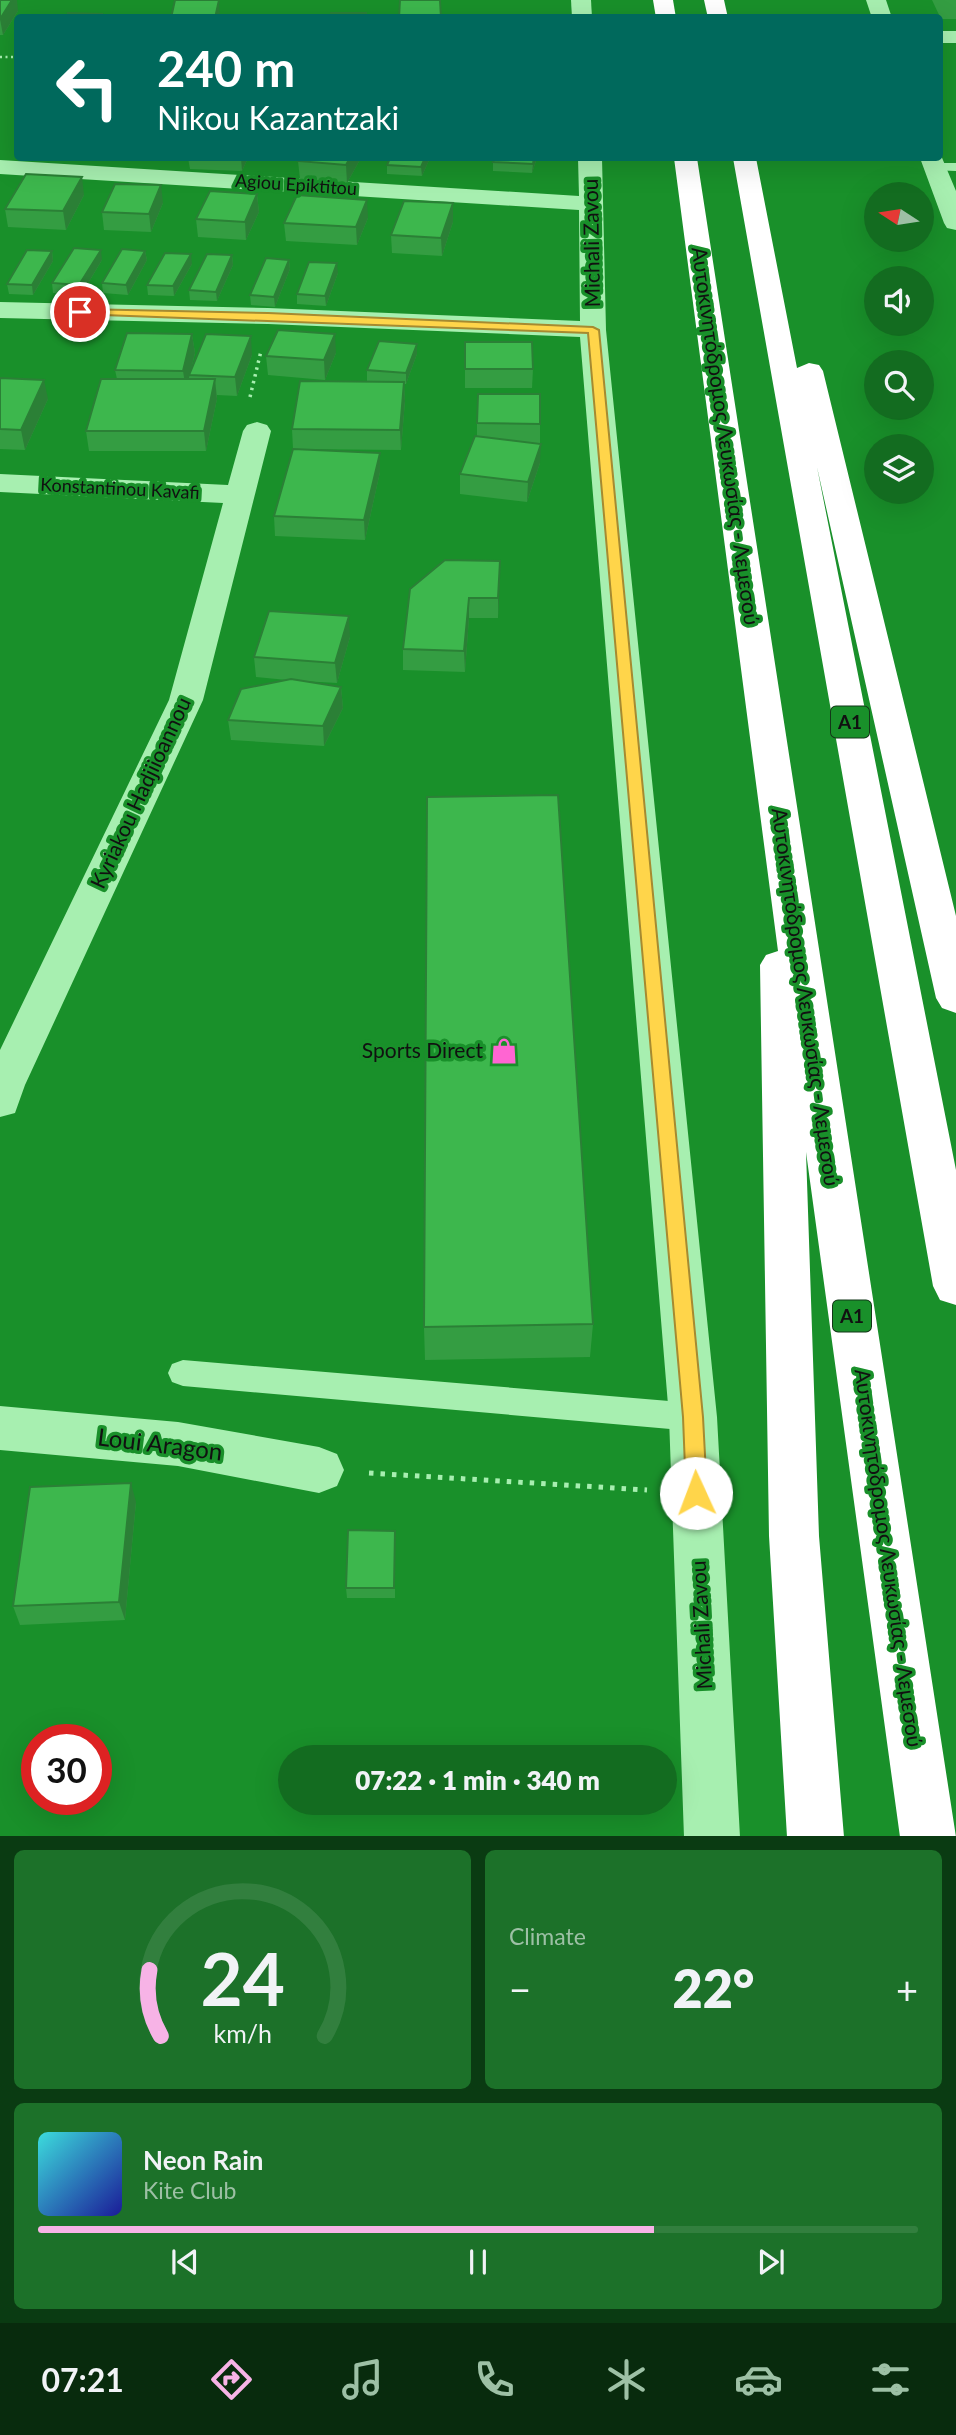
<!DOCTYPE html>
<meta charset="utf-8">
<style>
body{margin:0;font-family:Lato,sans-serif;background:#1c7129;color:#f1f3f6;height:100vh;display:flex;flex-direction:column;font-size:26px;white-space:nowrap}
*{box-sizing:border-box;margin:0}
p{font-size:23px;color:#9dc0a5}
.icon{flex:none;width:38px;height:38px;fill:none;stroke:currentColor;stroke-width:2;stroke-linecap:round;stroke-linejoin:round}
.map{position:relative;height:1836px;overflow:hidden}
.panel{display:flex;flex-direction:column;gap:14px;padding:14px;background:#0a3b12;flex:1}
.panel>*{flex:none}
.hud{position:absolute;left:14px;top:14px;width:929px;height:147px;border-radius:7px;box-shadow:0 7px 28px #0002;background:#00695c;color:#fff;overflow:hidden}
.needle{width:46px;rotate:282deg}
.tools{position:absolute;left:864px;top:182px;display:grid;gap:14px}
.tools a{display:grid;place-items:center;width:70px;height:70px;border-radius:50%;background:#136c20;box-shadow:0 7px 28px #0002;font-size:35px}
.speed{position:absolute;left:21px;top:1724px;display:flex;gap:14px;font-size:35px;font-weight:700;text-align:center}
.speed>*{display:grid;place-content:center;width:91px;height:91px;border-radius:50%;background:#136c20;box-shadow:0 7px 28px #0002;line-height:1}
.speed .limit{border:10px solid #d22;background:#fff;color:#111}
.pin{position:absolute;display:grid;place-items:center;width:60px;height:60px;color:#fff;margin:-30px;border:4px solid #fff;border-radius:50%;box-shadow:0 2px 7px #0007}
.me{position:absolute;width:77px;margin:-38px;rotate:358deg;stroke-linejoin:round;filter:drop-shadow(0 0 5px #0008)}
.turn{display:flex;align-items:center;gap:24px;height:147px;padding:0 28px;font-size:32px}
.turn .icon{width:91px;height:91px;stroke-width:2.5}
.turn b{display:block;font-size:49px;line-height:60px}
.big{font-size:52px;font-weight:800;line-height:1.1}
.panel .card{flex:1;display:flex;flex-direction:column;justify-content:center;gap:10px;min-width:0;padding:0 24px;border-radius:10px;background:#1c7129}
.panel .dial{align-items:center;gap:0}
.dial svg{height:182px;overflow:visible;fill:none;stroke:#327f3e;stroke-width:7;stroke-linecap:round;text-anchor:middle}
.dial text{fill:#f1f3f6;stroke:none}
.song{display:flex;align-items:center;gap:21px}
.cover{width:84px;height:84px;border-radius:10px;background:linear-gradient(135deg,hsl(180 70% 55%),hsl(240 70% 35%))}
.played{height:7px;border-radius:4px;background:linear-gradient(90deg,#f7b3e6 70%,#327f3e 70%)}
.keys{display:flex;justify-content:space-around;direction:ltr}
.heat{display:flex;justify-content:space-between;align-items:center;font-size:38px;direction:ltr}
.panel .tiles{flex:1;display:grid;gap:14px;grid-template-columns:1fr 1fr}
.card:last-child{grid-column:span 2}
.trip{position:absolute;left:278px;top:1745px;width:399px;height:70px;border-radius:35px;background:#136c20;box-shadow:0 7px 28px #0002;font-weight:800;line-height:70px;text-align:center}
.tabs{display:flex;height:112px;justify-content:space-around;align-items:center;background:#082b0d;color:#9dc0a5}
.tabs .icon{width:49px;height:49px}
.tabs .active{color:#f7b3e6}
.tabs b{font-size:32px;color:#f1f3f6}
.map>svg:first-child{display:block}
</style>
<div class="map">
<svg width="956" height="1837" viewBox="0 0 956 1837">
<rect width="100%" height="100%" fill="#19902a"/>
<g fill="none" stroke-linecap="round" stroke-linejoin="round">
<path stroke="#a7efb0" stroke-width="2.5" stroke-dasharray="2 3.5" stroke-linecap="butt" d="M0,57h18"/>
<path stroke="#a7efb0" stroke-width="3.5" stroke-dasharray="2.5 4.5" stroke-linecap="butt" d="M250,397l11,-46"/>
<path stroke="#a7efb0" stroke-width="5" stroke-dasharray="4.5 7" stroke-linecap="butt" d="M369,1473l278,17"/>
<g fill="#a7efb0" fill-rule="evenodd">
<path d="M936,163h20v8l-25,-1 -2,-3 2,-3z"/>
<path d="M183,1360l510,43 11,4 4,10 -4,10 -11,4 -510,-45 -11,-4 -4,-9 4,-9z"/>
</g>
<g fill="#a7efb0" fill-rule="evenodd">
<path d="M571,0h20l1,18h-20z"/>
<path d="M866,0h20l6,18h-20z"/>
<rect x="940" y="31" width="16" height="12"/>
<path d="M940,153l16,38v39l-9,-2 -3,-5 -24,-65h20z"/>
<path d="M578,158h24l4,172 111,1087 23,420h-56l-15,-420 -89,-1080 -312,-13 -268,-6v-16l268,6 312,13 -1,-111 -579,-36v-14l579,36z"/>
<path d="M257,422l10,3 4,6 -68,269 -178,385 -10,28 -15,4v-67l169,-350 54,-197 -223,-11v-18l228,11 15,-54 4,-6z"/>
<path d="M0,1406l178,16 141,25 18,7 7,16 -7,16 -18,7 -141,-27 -178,-16z"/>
</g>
<g fill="#fff" fill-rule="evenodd">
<path d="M653,0h20l3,18h-20z"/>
<path d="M704,0h20l4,18h-20z"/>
<path d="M674,158h23l259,1679h-56l-94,-685 13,384 25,301h-57l-18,-301 -9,-571 6,-10 12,-4z"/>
<path d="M733,158h23l41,210 12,-5 10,2 4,6 133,545v97l-14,-5 -6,-10 -119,-531 139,703v135l-16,-5 -7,-14z"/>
</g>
</g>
<g fill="#349d42">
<path d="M0,0l18,11 -15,24h-3z"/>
<path d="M932,0h24v19h-15z"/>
<path d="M102,158h46l-1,2 -44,-1z"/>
<path d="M188,158h60l-6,13 -52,-2z"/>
<path d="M300,158h61l-14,25 -47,-4 -2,-18z"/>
<path d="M430,158l-8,18 -35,-2v-9z"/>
<path d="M495,158h42l-5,15 -39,-2v-9z"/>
<path d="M257,194l2,18 -13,28 -48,-3 -2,-18z"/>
<path d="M84,195l-18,35 -58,-3 -3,-18z"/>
<path d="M163,203l-12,29 -47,-2 -2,-18z"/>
<path d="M368,218l-11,27 -71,-4 -2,-18z"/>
<path d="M453,222l-11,34 -50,-3 -1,-18z"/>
<path d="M52,251l1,10 -20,34 -24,-1 -2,-10z"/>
<path d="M145,251l2,9 -19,35 -25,-2 -1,-10z"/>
<path d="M232,255l1,10 -16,36 -27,-1 -1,-10z"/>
<path d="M102,260l-21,35 -28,-2 -1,-10z"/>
<path d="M289,260l1,9 -15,38 -24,-2 -1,-10z"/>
<path d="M192,264l-18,32 -26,-1 -1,-10z"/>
<path d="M338,273l-12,33 -29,-2v-10z"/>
<path d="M192,334l3,19 -5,21 62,-19 -15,41 -20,-1v4l-11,52h-117l-3,-20 31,-52 -2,-9z"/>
<path d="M465,342l68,27 -1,19h-67z"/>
<path d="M336,353l-11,27 -57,-5 -2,-19z"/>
<path d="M417,354l-11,30h-2l1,17 -4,49 -108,-1 -1,-20 92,-47 -17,-1v-11z"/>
<path d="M0,378l48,21 -23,51 -25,-1z"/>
<path d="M477,423l63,1v39l-13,39 -67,-8v-20l17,-37z"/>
<path d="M380,472l-15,68 -90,-4 -1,-20z"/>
<path d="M500,561l-2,57h-29l-4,54 -62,-2v-21z"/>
<path d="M350,637l-13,46 -35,-2 39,6 2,21 -19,38 -93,-6 -3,-20 59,-40 -31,-3 -2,-20z"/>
<path d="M593,1324l-3,33 -165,3 -1,-33z"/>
<path d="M136,1502l-11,118 -105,5 -7,-19z"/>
<path d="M395,1540v58h-48l-1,-10z"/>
</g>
<g fill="#2b8036">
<path d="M12,0h5l1,11 -15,24 -3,-16z"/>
<path d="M219,0l1,18h-5z"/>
<path d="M241,158h7l-6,13z"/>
<path d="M350,158h11l-14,25 -1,-18z"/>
<path d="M425,158h5l-8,18 -1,-9z"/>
<path d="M534,158h3l-5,15 1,-9z"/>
<path d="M82,177l2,18 -18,35 -3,-19z"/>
<path d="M161,185l2,18 -12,29 -2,-18z"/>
<path d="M257,194l2,18 -13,28 -1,-18z"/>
<path d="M367,200l1,18 -11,27 -1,-18z"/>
<path d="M453,203v19l-11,34 -1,-18z"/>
<path d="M101,250l1,10 -21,35 -2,-10z"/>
<path d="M52,251l1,10 -20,34 -1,-10z"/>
<path d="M145,251l2,9 -19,35 -2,-10z"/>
<path d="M191,254l1,10 -18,32 -1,-10z"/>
<path d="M232,255l1,10 -16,36 -1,-9z"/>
<path d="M289,260l1,9 -15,38 -1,-10z"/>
<path d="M337,263l1,10 -12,33 -1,-10z"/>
<path d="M192,334l3,19 -9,37 -3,-19z"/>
<path d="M335,334l1,19 -11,27 -1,-20z"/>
<path d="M251,336l1,19 -15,41 -2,-19z"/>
<path d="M417,344v10l-11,30v-11z"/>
<path d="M215,379l2,20 -11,52 -2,-20z"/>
<path d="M44,380l4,19 -23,51 -4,-20z"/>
<path d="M404,382l1,19 -4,49 -1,-20z"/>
<path d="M541,444l-1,19 -13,39 1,-20z"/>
<path d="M380,453v19l-15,68 -1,-20z"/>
<path d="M500,561v20l-2,37v-20z"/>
<path d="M469,598v20l-4,54 -1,-21z"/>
<path d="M349,616l1,21 -13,46 -2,-20z"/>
<path d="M341,687l2,21 -19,38 -1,-20z"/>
<path d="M131,1483l5,19 -11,118 -6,-18z"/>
</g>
<g fill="#3db74d" stroke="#2b8036" stroke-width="2">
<path d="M0,0h12l-12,19z"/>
<path d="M175,0h44l-4,18h-44z"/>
<path d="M400,0h40l1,18h-42z"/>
<path d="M68,13l34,1 -1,4h-35z"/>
<path d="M331,13h35v5h-36z"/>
<rect x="485" y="17" width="40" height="1"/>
<path d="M300,158h50l-4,7 -48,-4z"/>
<path d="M390,158h35l-4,9 -34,-2z"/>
<path d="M495,158h39l-1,6 -40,-2z"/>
<path d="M26,174l56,3 -19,34 -58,-2z"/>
<path d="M115,184l46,1 -12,29 -47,-2z"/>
<path d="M210,191l47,3 -12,28 -49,-3z"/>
<path d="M297,195l70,5 -11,27 -72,-4z"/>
<path d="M404,201l49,2 -12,35 -50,-3z"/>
<path d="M74,248l27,2 -22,35 -27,-2z"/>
<path d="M122,249l23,2 -19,34 -24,-2z"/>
<path d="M27,250l25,1 -20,34 -25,-1z"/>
<path d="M165,253l26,1 -18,32 -26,-1z"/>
<path d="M207,254l25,1 -16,37 -27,-2z"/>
<path d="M266,258l23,2 -15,37 -24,-2z"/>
<path d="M309,262l28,1 -12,33 -28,-2z"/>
<path d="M278,330l57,4 -11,26 -58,-4z"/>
<path d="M127,333l65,1 -9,37 -68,-1z"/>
<path d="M206,334l45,2 -16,41 -46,-2z"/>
<path d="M379,341l38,3 -11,29 -39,-3z"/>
<path d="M465,342h67l1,27h-68z"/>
<path d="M0,378l44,2 -23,50 -21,-1z"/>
<path d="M101,379h114l-11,52h-118z"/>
<path d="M300,381l104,1 -4,48 -108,-1z"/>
<path d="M478,394h62v30l-63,-1z"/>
<path d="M475,436l66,8 -13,38 -68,-8z"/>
<path d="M293,449l87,4 -16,67 -90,-4z"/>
<path d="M445,560l55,1 -2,37h-29l-5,53 -61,-2 7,-60z"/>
<path d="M269,611l80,5 -14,47 -81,-6z"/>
<path d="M291,679l50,8 -18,39 -95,-6 13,-31z"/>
<path d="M558,795l35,529 -169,3 3,-530z"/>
<path d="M131,1483l-12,119 -106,4 17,-119z"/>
<path d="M348,1530l47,1 -1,57h-48z"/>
</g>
<path fill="#ffd54a" stroke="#a68a30" stroke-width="2" d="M80,309l188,4 325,14 6,3 104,1087 4,76 -3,7 -8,2 -7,-2 -3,-7 -3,-76 -95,-1084 -511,-19v-4z"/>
<defs>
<g id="shop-bare" transform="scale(2.1)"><path d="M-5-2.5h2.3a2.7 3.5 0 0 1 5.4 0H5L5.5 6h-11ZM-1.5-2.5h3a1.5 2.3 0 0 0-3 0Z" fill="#ff65d2" stroke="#19902a" stroke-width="2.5" paint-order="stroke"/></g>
</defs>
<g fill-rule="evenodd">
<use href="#shop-bare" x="504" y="1051"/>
</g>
<g text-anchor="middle" stroke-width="7" stroke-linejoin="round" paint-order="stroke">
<g font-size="18" fill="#111" stroke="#19902a">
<text transform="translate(296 185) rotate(4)" y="6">Agiou Epiktitou</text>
<text transform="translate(120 489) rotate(3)" y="6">Konstantinou Kavafi</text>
</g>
<g fill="#19902a" stroke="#133718" stroke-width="2">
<rect x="831" y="706.5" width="38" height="31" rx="5"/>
<rect x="833" y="1300.5" width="38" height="31" rx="5"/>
</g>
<g font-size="19" font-weight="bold" fill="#111">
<text x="850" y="729">A1</text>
<text x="852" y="1323">A1</text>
</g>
<g font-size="21" fill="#111" stroke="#19902a">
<text transform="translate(592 243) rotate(-91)" y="7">Michali Zavou</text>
<text transform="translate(725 436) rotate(82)" y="7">Αυτοκινητόδρομος Λευκωσίας - Λεμεσού</text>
<text transform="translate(141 793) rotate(-65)" y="7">Kyriakou Hadjiioannou</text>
<text transform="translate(805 997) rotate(82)" y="7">Αυτοκινητόδρομος Λευκωσίας - Λεμεσού</text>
<text transform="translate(888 1558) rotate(82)" y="7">Αυτοκινητόδρομος Λευκωσίας - Λεμεσού</text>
<text transform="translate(702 1625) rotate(-93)" y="7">Michali Zavou</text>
</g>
<g font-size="21" fill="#111" stroke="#19902a" text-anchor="end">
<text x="483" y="1058">Sports Direct</text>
</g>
<g font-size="24" fill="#111" stroke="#19902a">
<text transform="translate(160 1445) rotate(7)" y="8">Loui Aragon</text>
</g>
</g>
</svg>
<div class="tools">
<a><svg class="needle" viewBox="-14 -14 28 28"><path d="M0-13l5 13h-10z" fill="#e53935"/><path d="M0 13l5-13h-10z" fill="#9dc0a5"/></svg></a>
<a><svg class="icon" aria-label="sound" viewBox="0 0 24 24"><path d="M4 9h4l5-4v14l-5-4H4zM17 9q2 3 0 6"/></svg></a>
<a><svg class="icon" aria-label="search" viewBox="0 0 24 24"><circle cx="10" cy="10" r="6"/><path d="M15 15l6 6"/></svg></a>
<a><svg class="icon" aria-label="layers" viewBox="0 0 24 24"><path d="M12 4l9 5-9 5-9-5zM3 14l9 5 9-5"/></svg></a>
</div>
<div class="speed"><div class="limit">30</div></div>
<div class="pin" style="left:80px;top:312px;background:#d93025"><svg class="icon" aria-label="arrive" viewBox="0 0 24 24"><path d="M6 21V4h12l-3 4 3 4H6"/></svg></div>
<svg class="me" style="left:696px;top:1493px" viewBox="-20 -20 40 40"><circle r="19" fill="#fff"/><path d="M0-13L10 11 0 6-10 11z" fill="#ffd54a"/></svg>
<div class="trip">07:22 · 1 min · 340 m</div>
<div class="hud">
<div class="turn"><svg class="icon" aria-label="left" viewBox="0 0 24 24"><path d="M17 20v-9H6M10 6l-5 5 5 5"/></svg><div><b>240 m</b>Nikou Kazantzaki</div></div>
</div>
</div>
<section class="panel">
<div class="tiles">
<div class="card dial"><svg viewBox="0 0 100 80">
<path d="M14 69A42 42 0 1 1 86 69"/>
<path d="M14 69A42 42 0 0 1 9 40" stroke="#f7b3e6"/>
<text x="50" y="56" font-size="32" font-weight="700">24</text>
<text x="50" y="72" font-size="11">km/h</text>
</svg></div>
<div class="card"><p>Climate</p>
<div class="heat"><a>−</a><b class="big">22°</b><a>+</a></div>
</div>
<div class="card">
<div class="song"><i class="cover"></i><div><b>Neon Rain</b><p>Kite Club</p></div></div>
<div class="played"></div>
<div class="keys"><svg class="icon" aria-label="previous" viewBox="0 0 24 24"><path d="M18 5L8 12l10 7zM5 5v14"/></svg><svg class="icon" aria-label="pause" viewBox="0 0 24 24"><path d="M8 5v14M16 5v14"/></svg><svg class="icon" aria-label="next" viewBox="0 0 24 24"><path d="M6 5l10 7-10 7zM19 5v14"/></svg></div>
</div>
</div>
</section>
<nav class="tabs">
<b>07:21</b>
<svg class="icon active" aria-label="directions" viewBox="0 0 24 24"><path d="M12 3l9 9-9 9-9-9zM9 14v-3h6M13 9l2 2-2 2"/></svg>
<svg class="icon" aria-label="music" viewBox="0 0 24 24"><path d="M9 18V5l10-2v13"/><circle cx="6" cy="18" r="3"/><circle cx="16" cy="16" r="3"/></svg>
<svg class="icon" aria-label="phone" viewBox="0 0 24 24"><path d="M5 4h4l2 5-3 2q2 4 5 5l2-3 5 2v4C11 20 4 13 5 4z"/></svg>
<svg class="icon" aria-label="climate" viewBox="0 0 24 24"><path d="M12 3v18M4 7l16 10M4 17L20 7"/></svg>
<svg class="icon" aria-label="car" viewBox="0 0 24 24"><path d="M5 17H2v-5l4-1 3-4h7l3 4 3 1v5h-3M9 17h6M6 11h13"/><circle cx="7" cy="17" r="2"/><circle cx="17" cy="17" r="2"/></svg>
<svg class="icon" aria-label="filters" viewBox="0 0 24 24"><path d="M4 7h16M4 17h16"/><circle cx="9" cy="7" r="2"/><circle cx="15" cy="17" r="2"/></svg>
</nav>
